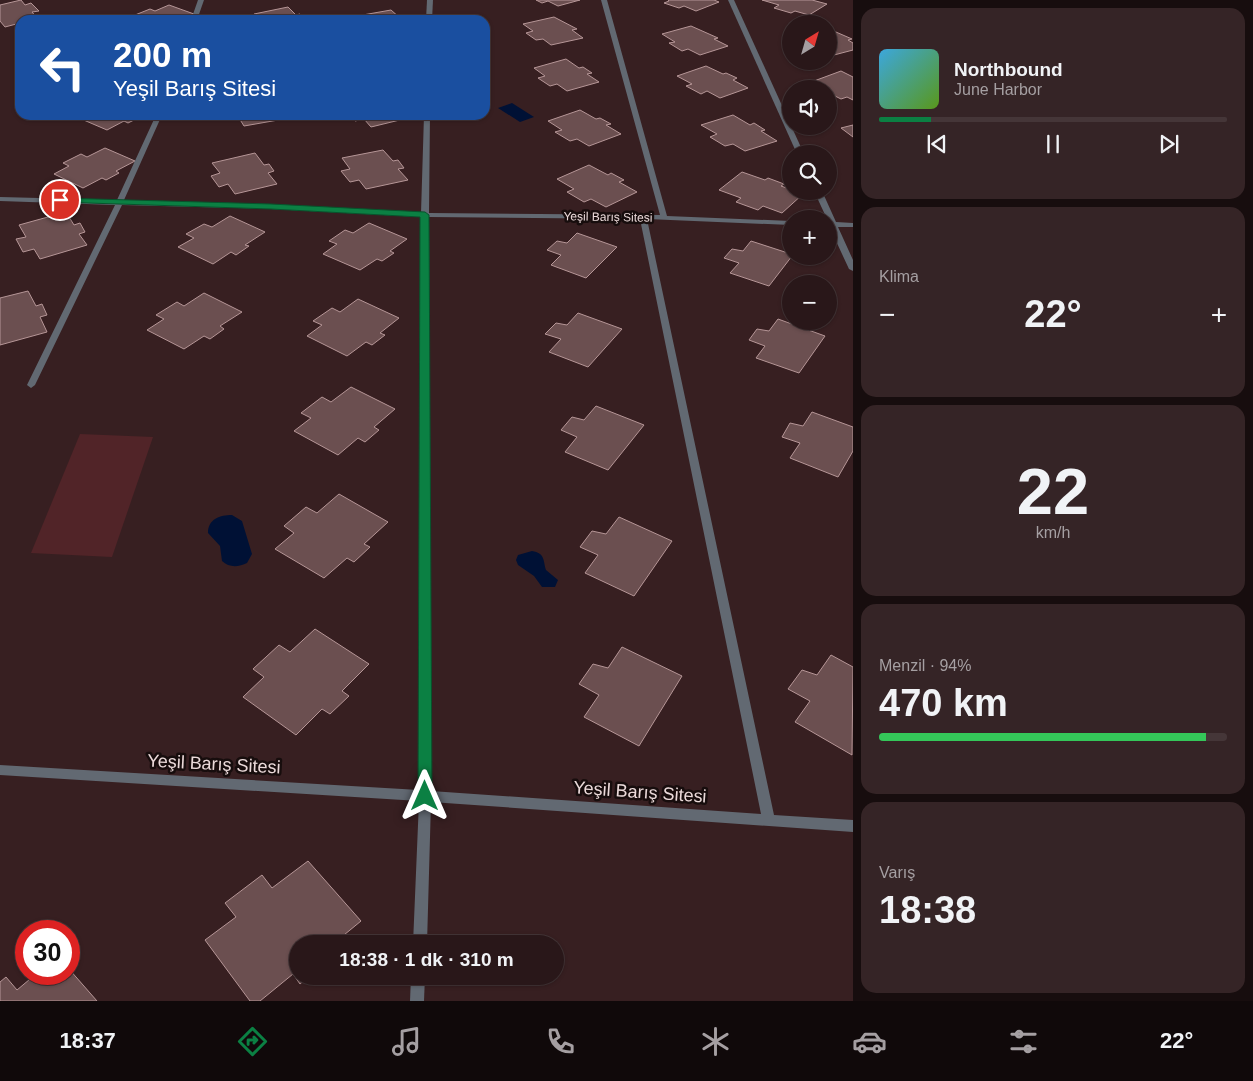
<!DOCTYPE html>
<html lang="tr">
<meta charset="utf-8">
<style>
body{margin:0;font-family:Helvetica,sans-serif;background:#352426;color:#f1f3f6;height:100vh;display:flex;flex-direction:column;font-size:19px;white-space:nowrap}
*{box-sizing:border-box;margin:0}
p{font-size:16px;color:#a59fa2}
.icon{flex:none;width:28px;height:28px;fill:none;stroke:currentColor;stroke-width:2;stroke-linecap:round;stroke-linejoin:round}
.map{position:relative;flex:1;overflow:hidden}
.side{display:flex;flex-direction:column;gap:8px;padding:8px;background:#170d0e;width:400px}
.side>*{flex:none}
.banner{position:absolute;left:15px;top:15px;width:475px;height:105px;border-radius:15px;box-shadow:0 1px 4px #0004,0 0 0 1px #453638;background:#1a4fa0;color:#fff;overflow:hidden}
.needle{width:32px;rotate:37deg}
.buttons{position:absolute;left:782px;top:15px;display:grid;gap:10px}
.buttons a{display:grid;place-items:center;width:55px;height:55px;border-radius:50%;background:#291719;box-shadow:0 1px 4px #0004,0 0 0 1px #453638;font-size:25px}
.speed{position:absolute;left:15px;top:920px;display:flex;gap:10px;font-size:25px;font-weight:700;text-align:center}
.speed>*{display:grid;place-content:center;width:65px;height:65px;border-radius:50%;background:#291719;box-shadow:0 1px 4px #0004,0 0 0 1px #453638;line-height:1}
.speed .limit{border:8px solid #d22;background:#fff;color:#111}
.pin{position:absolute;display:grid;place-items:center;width:42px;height:42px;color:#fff;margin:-21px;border:2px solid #fff;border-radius:50%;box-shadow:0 1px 5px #0007}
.me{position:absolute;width:55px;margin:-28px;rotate:0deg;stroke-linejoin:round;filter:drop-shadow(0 0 4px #0008)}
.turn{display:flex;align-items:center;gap:18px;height:105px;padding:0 15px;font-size:22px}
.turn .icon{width:65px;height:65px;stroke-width:2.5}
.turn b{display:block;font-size:35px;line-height:42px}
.big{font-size:38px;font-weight:700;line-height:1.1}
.side .tile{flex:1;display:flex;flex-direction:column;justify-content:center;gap:8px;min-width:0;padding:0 18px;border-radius:15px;background:#352426}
.side .dial{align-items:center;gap:0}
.dial b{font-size:65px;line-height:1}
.song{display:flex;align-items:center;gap:15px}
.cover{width:60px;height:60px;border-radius:8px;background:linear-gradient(135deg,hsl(200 70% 55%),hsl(90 70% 35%))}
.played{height:5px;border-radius:2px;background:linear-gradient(90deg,#0b8043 15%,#453638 15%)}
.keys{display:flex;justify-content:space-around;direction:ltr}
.heat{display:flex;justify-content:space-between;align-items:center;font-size:28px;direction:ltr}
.charge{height:8px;border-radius:4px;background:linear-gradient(90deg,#34c759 94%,#453638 0)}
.trip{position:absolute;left:289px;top:935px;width:275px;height:50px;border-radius:25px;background:#291719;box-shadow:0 1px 4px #0004,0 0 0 1px #453638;font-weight:700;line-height:50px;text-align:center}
.tabs{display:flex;height:80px;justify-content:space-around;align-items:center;background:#10090a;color:#a59fa2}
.tabs .icon{width:35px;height:35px}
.tabs .on{color:#0b8043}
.tabs b{font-size:22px;color:#f1f3f6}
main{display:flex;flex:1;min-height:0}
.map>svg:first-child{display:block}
</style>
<main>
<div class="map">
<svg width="853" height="1001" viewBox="0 0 853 1001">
<rect width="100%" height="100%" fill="#371f21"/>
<path fill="#512428" d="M80,434l73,3 -41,120 -81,-4z"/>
<g fill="#001135">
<path d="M512,103l22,14 -14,5 -22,-14z"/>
<path d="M232,515l10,6 10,33 -5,9c-8,4 -18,5 -25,-2l-2,-15 -12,-13c0,-14 12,-18 24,-18z"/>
<path d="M532,551c13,2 11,9 14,19l12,10 -3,7h-13l-8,-11 -16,-11 -2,-5 2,-5z"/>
</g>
<g fill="#6b4f50" stroke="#b69697">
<path d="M21,0l4,5 6,-2 8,8 -7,1 6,7 -18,1v3l-15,4 -5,-6v-16z"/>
<path d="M536,0h44l-22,6 -10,-5 -6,2z"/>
<path d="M668,0h46l5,2 -23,9 -12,-5 -5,2 -15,-5 5,-2z"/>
<path d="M762,0h50l15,4 -18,11 -14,-4 -4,2 -17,-5 5,-3z"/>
<path d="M169,5l25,9 -12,6h-47l6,-3 -6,-2 15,-6 5,2z"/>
<path d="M288,7l8,8 4,-1 5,5 -45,1 -6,-6z"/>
<path d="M391,10l9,8 3,-1 4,3h-46l-4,-4z"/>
<path d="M554,17l23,12 -5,1 11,8 -32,7 -8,-6 -7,1 -10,-7 7,-2 -10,-7z"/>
<path d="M691,26l27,12 -4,1 14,7 -28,9 -12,-6 -6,2 -13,-8 6,-1 -13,-8z"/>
<path d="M829,29l23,10 -4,1 5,3v7l-19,5 -5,-2z"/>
<path d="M566,59l13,9 4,-1 9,6 -5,1 12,8 -32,9 -10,-7 -7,2 -12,-8 7,-2 -11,-8z"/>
<path d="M706,66l17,8 3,-1 11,5 -4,2 15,8 -28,10 -13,-7 -6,3 -15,-8 6,-2 -15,-8z"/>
<path d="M841,71l12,6v23l-6,-3 -6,2 -12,-6 1,-4 -16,-8z"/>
<path d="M580,110l16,9 4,-1 11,6 -5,1 15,9 -32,12 -12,-7 -7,2 -15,-9 7,-2 -14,-9z"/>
<path d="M85,115h53l-2,1 4,1 -12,6 -4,-2 -17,9 -28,-12z"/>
<path d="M228,115h54l2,4 -40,7 -5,-8 -9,1z"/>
<path d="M350,115h56l2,3 -37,9 -7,-8 -9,2z"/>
<path d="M733,115l17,10 4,-2 11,7 -4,1 16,10 -32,10 -12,-7 -8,2 -15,-9 7,-3 -16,-9z"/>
<path d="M853,125v12l-12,-9z"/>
<path d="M105,148l30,13 -19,10 3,2 -13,7 -4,-2 -19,10 -29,-14 15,-8 -6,-3 18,-9 6,3z"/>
<path d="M383,150l10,11 5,-1 6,8 -6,1 10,11 -42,9 -7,-9 -9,2 -9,-11 9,-2 -8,-11z"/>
<path d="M255,153l9,12 5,-1 5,7 -6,2 9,11 -42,10 -7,-10 -9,3 -8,-11 9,-3 -8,-10z"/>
<path d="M589,165l19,10 3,-2 13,7 -5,2 18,10 -31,15 -15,-8 -7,3 -17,-10 7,-3 -17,-10z"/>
<path d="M742,172l23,8 3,-2 16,6 -3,2 22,8 -21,19 -19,-7 -5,4 -22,-8 5,-4 -22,-8z"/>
<path d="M66,212l8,13 6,-2 5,9 -6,2 8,11 -47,14 -6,-10 -11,3 -7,-13 10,-2 -7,-12z"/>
<path d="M230,216l35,16 -20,13 4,1 -13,9 -5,-3 -18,12 -35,-17 16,-9 -8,-4 18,-10 8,3z"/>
<path d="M369,223l38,16 -17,12 4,2 -12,8 -5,-2 -17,11 -37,-16 14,-10 -8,-3 16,-11 8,3z"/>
<path d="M577,233l40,14 -31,31 -35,-13 10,-10 -14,-5 10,-9 10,2z"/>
<path d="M751,241l40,13 1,2 -23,30 -39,-13 9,-10 -15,-5 8,-9 11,2z"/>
<path d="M28,291l8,15 6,-2 5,11 -7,2 7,15 -47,13v-47z"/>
<path d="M204,293l38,19 -22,14 4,3 -14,10 -6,-3 -20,13 -37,-19 17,-11 -8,-4 21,-13 7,4z"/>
<path d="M358,299l41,19 -19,15 5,2 -13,10 -6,-3 -19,14 -40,-20 15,-11 -9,-4 19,-13 8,4z"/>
<path d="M578,313l44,16 -34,38 -39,-15 12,-13 -16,-5 11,-11 11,2z"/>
<path d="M778,319l47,17 -26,37 -43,-15 9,-12 -16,-6 8,-11 12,2z"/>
<path d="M351,387l44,22 -21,18 5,3 -14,12 -7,-4 -20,17 -44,-24 17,-13 -10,-5 21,-16 9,5z"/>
<path d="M596,406l48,19 -36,45 -43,-18 12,-15 -16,-7 11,-13 12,3z"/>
<path d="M812,412l41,15v24l-15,26 -48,-19 10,-15 -18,-6 8,-14 13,3z"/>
<path d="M339,494l49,28 -24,22 6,3 -16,15 -7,-4 -23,20 -49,-29 19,-16 -10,-7 22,-19 11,6z"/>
<path d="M619,517l53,24 -38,55 -49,-23 13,-18 -18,-8 12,-16 14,3z"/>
<path d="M315,629l54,35 -27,27 7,5 -19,18 -8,-5 -26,26 -53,-38 21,-20 -11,-8 26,-24 11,7z"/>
<path d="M622,647l60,29 -43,70 -55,-29 15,-22 -20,-11 14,-20 15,4z"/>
<path d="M831,655l22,12 -1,88 -57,-33 15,-21 -22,-12 14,-19 15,5z"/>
<path d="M308,861l53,60 -28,23h-35v32h11l-9,8 -7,-10 -33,27h-10l-45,-61 31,-23 -11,-14 37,-28 10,13z"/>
<path d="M69,969l28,32h-97v-19l6,-5 11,13 19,-16h33z"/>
</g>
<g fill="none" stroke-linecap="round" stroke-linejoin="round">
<g fill="#626972" fill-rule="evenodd">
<path d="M198,0h6l-7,20h-6z"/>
<path d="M427,0h6l-1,20h-6z"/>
<path d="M601,0h6l60,216 124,5v4l-144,-6 127,596 79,5v12l-422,-30 -4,142h-14l6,-143 -419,-26v-10l419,25 2,-573 -150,-8 -149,-4 -87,180 -4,3 -4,-3 88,-180 -115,-4v-4l117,3 39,-85h6l-38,85 147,5 150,8 3,-98h6l-1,98 231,2zM429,217l211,2 121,595 -330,-23z"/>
<path d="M728,0h6l70,154h-7z"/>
<path d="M814,191h8l14,31 17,1v4h-15l15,33v11l-4,-2 -20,-43v-7h-2z"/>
<path d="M411,976h14l-1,25h-14z"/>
</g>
</g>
<path fill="#0b8043" stroke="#07532c" d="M60,198l211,6 154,8 4,3 3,581 -2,4 -5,2 -5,-2 -2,-4 2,-579 -149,-8 -214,-7v-3z"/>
<g text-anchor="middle" stroke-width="5" stroke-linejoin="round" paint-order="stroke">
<g font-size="12" fill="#ebdada" stroke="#170d0d">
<text transform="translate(608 217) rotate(1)" y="4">Yeşil Barış Sitesi</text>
</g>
<g font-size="18" fill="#ebdada" stroke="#170d0d">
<text transform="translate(214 764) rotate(3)" y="6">Yeşil Barış Sitesi</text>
<text transform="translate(640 792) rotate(4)" y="6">Yeşil Barış Sitesi</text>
</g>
</g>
</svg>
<div class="buttons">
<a><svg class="needle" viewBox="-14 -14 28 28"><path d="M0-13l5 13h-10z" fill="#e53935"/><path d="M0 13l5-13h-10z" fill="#a59fa2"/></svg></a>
<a><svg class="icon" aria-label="sound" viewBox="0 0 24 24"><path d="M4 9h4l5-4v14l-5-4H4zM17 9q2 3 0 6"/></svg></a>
<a><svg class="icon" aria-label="search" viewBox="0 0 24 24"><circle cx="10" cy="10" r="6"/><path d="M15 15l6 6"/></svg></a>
<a>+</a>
<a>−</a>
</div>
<div class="speed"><div class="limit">30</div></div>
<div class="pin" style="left:60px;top:200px;background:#d93025"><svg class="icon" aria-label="arrive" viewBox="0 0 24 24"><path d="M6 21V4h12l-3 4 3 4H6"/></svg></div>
<svg class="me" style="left:425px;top:796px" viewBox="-20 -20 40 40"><path d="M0-17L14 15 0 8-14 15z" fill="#0b8043" stroke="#fff" stroke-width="4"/></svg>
<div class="trip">18:38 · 1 dk · 310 m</div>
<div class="banner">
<div class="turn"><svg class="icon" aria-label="left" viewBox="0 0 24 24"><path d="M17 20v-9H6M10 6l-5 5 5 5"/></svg><div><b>200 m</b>Yeşil Barış Sitesi</div></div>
</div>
</div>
<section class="side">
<div class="tile">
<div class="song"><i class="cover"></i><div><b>Northbound</b><p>June Harbor</p></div></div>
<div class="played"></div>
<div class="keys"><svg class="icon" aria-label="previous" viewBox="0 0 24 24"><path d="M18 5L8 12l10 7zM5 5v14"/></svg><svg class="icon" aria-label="pause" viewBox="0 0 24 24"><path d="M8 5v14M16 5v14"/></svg><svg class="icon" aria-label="next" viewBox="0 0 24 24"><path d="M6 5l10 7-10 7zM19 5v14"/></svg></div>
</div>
<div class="tile"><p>Klima</p>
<div class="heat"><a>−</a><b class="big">22°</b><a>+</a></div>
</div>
<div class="tile dial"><b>22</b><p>km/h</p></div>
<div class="tile"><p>Menzil · 94%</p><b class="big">470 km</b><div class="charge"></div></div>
<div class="tile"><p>Varış</p><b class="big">18:38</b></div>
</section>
</main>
<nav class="tabs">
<b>18:37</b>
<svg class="icon on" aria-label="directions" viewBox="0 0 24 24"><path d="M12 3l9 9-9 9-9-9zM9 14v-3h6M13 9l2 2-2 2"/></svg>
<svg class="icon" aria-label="music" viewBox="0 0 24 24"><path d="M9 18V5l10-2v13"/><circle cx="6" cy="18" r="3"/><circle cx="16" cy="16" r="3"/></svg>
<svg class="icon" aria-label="phone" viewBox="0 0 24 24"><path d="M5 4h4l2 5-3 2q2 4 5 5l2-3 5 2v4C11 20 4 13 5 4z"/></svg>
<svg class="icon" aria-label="climate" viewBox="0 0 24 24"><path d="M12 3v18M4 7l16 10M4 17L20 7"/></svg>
<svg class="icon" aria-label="car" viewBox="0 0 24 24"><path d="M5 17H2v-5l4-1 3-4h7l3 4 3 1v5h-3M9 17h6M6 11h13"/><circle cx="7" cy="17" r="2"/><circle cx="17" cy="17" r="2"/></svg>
<svg class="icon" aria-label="filters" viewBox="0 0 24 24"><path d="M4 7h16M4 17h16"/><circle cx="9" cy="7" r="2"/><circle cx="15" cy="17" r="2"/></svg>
<b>22°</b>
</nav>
